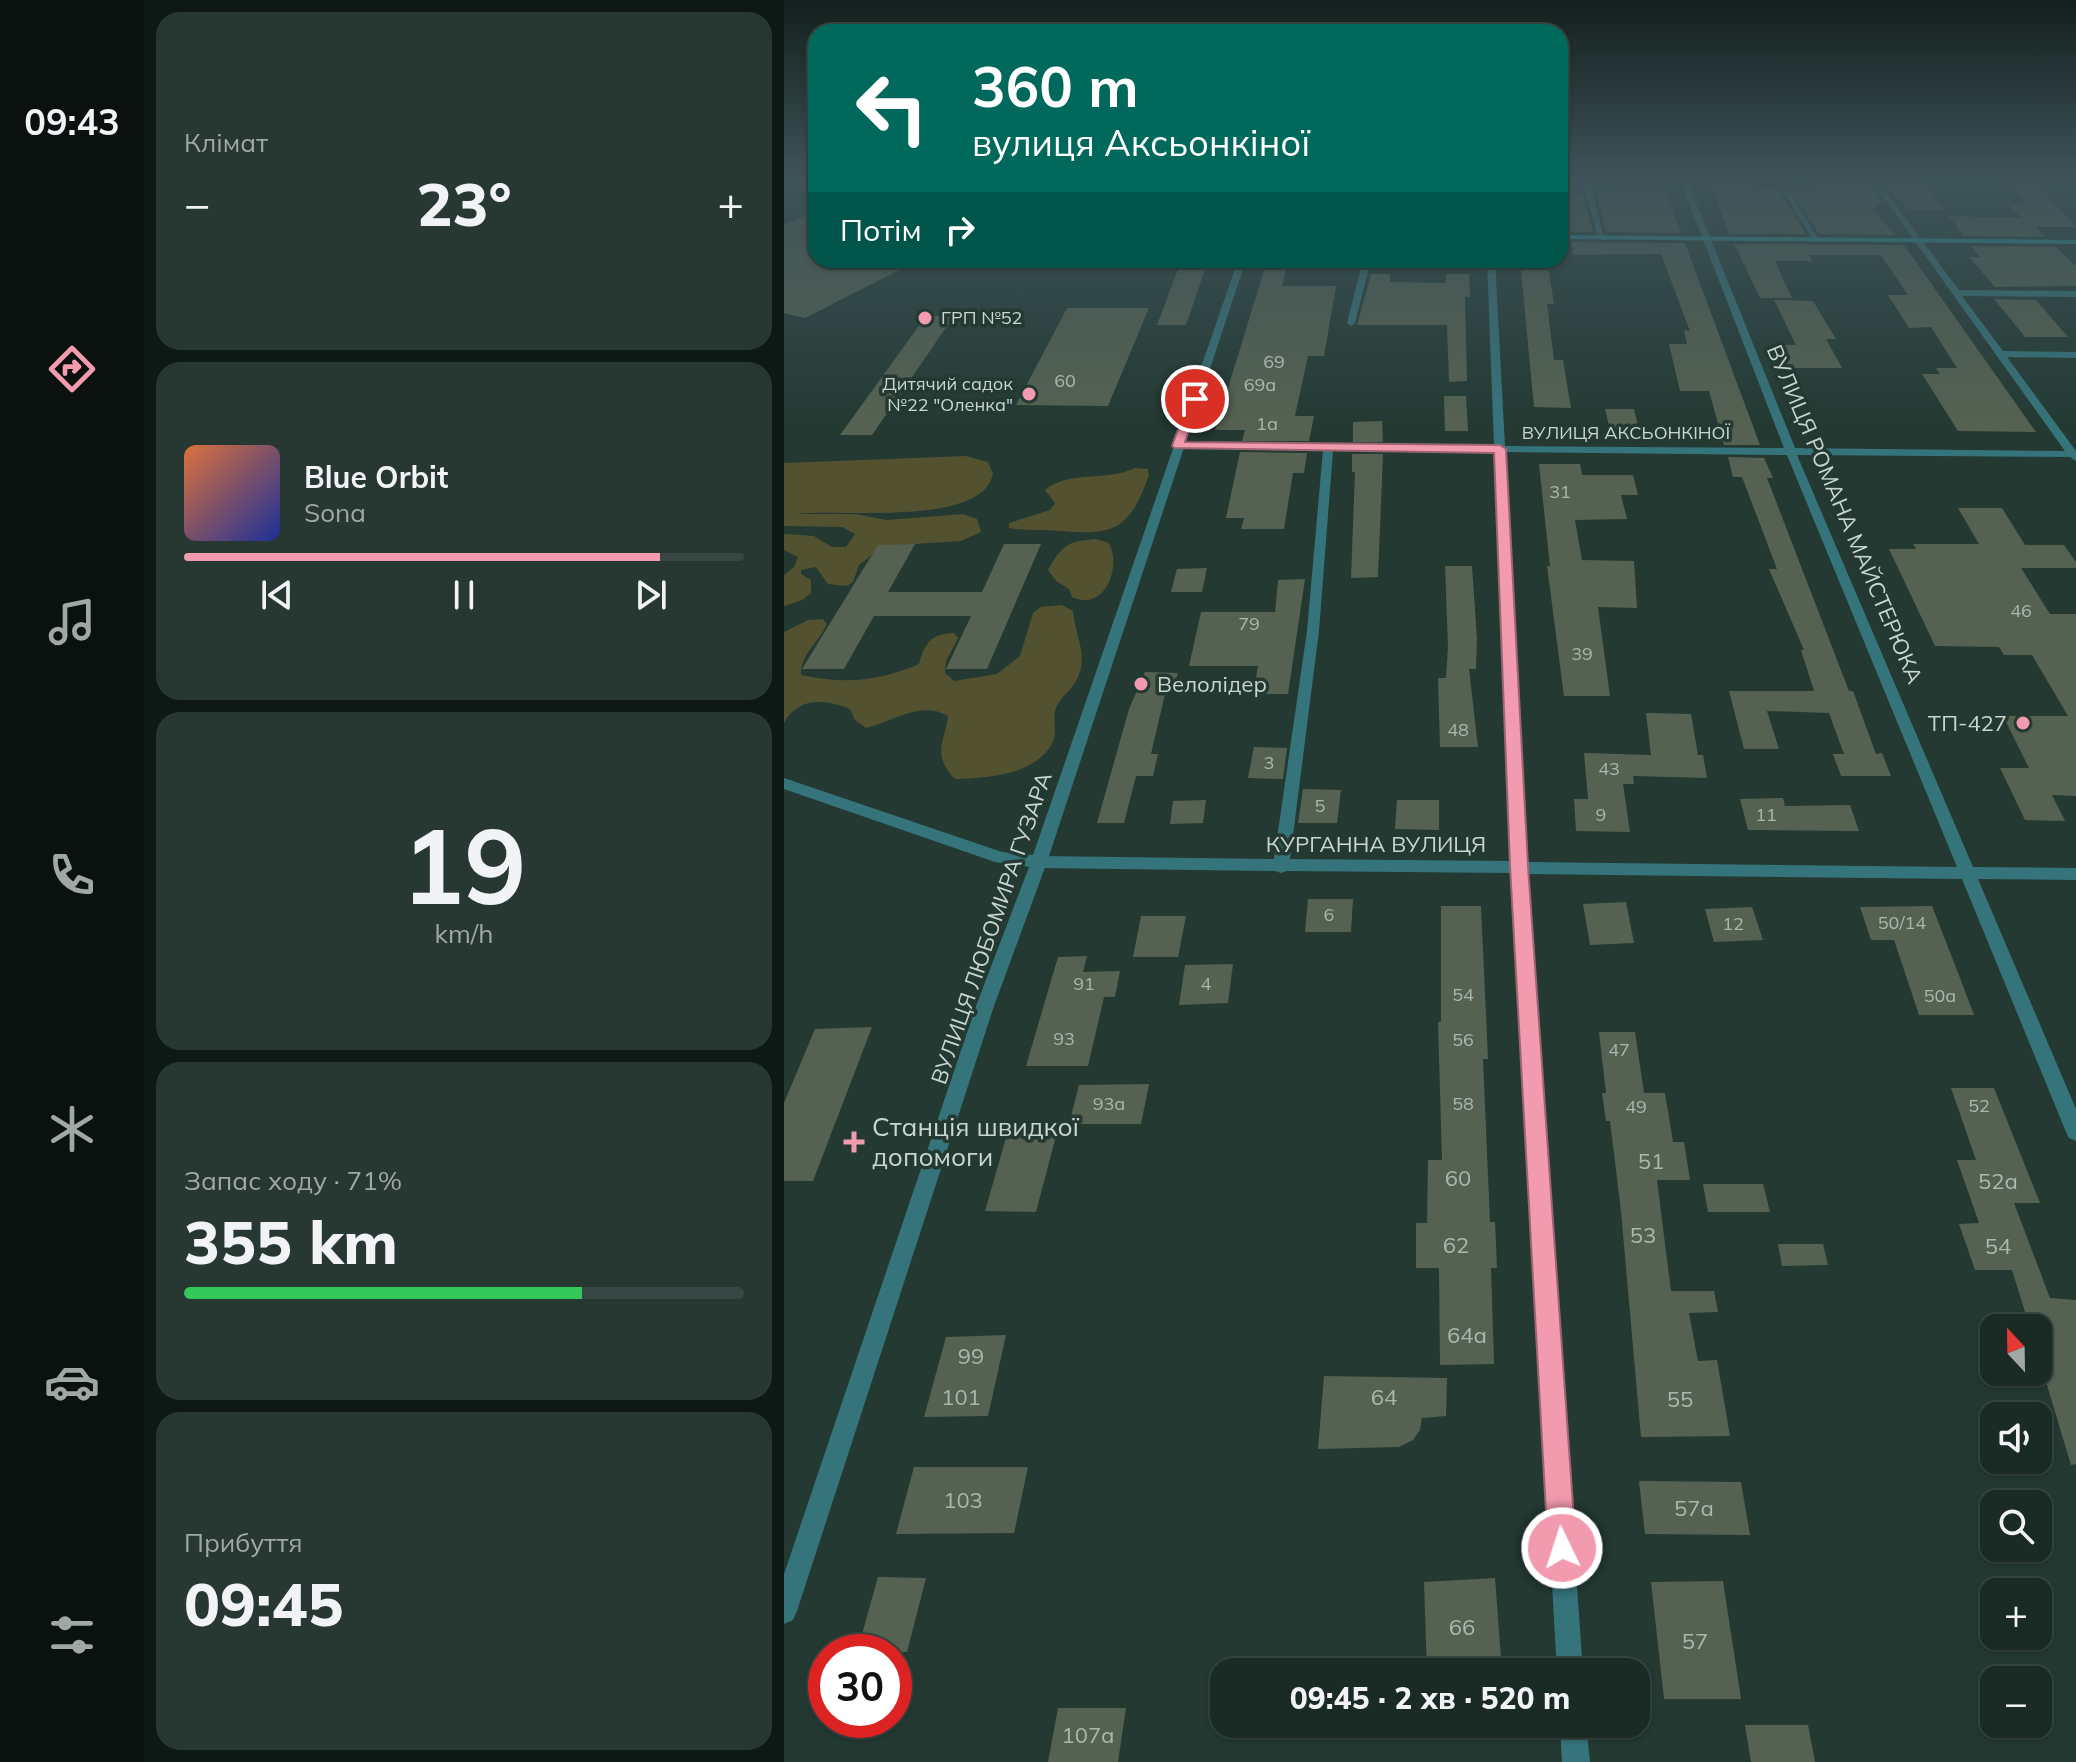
<!DOCTYPE html>
<html lang="uk">
<meta charset="utf-8">
<style>
body{margin:0;font-family:Mulish,sans-serif;background:#273732;color:#f1f3f6;height:100vh;display:flex;flex-direction:column;font-size:30px;white-space:nowrap}
*{box-sizing:border-box;margin:0}
p{font-size:26px;color:#9fa7a7}
.icon{flex:none;width:44px;height:44px;fill:none;stroke:currentColor;stroke-width:2;stroke-linecap:round;stroke-linejoin:round}
.map{position:relative;flex:1;overflow:hidden}
.details{display:flex;flex-direction:column;gap:12px;padding:12px;background:#0e1815;width:640px}
.details>*{flex:none}
.banner{position:absolute;left:24px;top:24px;width:760px;height:244px;border-radius:24px;box-shadow:0 2px 6px #0004,0 0 0 2px #384743;background:#00695c;color:#fff;overflow:hidden}
.needle{width:52px;rotate:338deg}
.fabs{position:absolute;left:1196px;top:1314px;display:grid;gap:16px}
.fabs a{display:grid;place-items:center;width:72px;height:72px;border-radius:16px;background:#1a2b26;box-shadow:0 2px 6px #0004,0 0 0 2px #384743;font-size:40px}
.speed{position:absolute;left:24px;top:1634px;display:flex;gap:16px;font-size:40px;font-weight:700;text-align:center}
.speed>*{display:grid;place-content:center;width:104px;height:104px;border-radius:50%;background:#1a2b26;box-shadow:0 2px 6px #0004,0 0 0 2px #384743;line-height:1}
.speed .limit{border:12px solid #d22;background:#fff;color:#111}
.pin{position:absolute;display:grid;place-items:center;width:68px;height:68px;color:#fff;margin:-34px;border:4px solid #fff;border-radius:50%;box-shadow:0 2px 8px #0007}
.me{position:absolute;width:88px;margin:-44px;rotate:356deg;stroke-linejoin:round;filter:drop-shadow(0 0 6px #0008)}
.turn{display:flex;align-items:center;gap:28px;height:168px;padding:0 32px;font-size:36px}
.turn .icon{width:104px;height:104px;stroke-width:2.5}
.turn b{display:block;font-size:56px;line-height:68px}
.then{display:flex;align-items:center;height:76px;padding:0 32px;background:#0003;gap:16px;font-size:30px}
.big{font-size:60px;font-weight:800;line-height:1.1}
.details .card{flex:1;display:flex;flex-direction:column;justify-content:center;gap:12px;min-width:0;padding:0 28px;border-radius:24px;background:#273732}
.details .dial{align-items:center;gap:0}
.dial b{font-size:104px;line-height:1}
.song{display:flex;align-items:center;gap:24px}
.cover{width:96px;height:96px;border-radius:12px;background:linear-gradient(135deg,hsl(20 70% 55%),hsl(230 70% 35%))}
.played{height:8px;border-radius:4px;background:linear-gradient(90deg,#f29aae 85%,#384743 85%)}
.keys{display:flex;justify-content:space-around;direction:ltr}
.heat{display:flex;justify-content:space-between;align-items:center;font-size:44px;direction:ltr}
.charge{height:12px;border-radius:6px;background:linear-gradient(90deg,#34c759 71%,#384743 0)}
.trip{position:absolute;left:426px;top:1658px;width:440px;height:80px;border-radius:24px;background:#1a2b26;box-shadow:0 2px 6px #0004,0 0 0 2px #384743;font-weight:800;line-height:80px;text-align:center}
main{display:flex;flex:1;min-height:0}
.tabs{display:flex;flex-direction:column;width:144px;justify-content:space-around;align-items:center;background:#0a110f;color:#9fa7a7}
.tabs .icon{width:56px;height:56px}
.tabs .on{color:#f29aae}
.tabs b{font-size:36px;color:#f1f3f6}
.map>svg:first-child{display:block}
</style>
<main>
<nav class="tabs">
<b>09:43</b>
<svg class="icon on" aria-label="directions" viewBox="0 0 24 24"><path d="M12 3l9 9-9 9-9-9zM9 14v-3h6M13 9l2 2-2 2"/></svg>
<svg class="icon" aria-label="music" viewBox="0 0 24 24"><path d="M9 18V5l10-2v13"/><circle cx="6" cy="18" r="3"/><circle cx="16" cy="16" r="3"/></svg>
<svg class="icon" aria-label="phone" viewBox="0 0 24 24"><path d="M5 4h4l2 5-3 2q2 4 5 5l2-3 5 2v4C11 20 4 13 5 4z"/></svg>
<svg class="icon" aria-label="climate" viewBox="0 0 24 24"><path d="M12 3v18M4 7l16 10M4 17L20 7"/></svg>
<svg class="icon" aria-label="car" viewBox="0 0 24 24"><path d="M5 17H2v-5l4-1 3-4h7l3 4 3 1v5h-3M9 17h6M6 11h13"/><circle cx="7" cy="17" r="2"/><circle cx="17" cy="17" r="2"/></svg>
<svg class="icon" aria-label="filters" viewBox="0 0 24 24"><path d="M4 7h16M4 17h16"/><circle cx="9" cy="7" r="2"/><circle cx="15" cy="17" r="2"/></svg>
</nav>
<section class="details">
<div class="card"><p>Клімат</p>
<div class="heat"><a>−</a><b class="big">23°</b><a>+</a></div>
</div>
<div class="card">
<div class="song"><i class="cover"></i><div><b>Blue Orbit</b><p>Sona</p></div></div>
<div class="played"></div>
<div class="keys"><svg class="icon" aria-label="previous" viewBox="0 0 24 24"><path d="M18 5L8 12l10 7zM5 5v14"/></svg><svg class="icon" aria-label="pause" viewBox="0 0 24 24"><path d="M8 5v14M16 5v14"/></svg><svg class="icon" aria-label="next" viewBox="0 0 24 24"><path d="M6 5l10 7-10 7zM19 5v14"/></svg></div>
</div>
<div class="card dial"><b>19</b><p>km/h</p></div>
<div class="card"><p>Запас ходу · 71%</p><b class="big">355 km</b><div class="charge"></div></div>
<div class="card"><p>Прибуття</p><b class="big">09:45</b></div>
</section>
<div class="map">
<svg width="1292" height="1762" viewBox="0 0 1292 1762">
<rect width="100%" height="100%" fill="#233932"/>
<g fill="#535230">
<path d="M182,456l22,6 5,12c-12,54 -155,34 -198,40h60l32,6 76,-6 14,5 4,13 -20,9 -78,5 -24,19 -6,17 -6,4 -19,-2 -12,-17 -15,3v4l10,6v13l-9,7 -18,6v-31l10,-8 4,-10 -14,-7v-16l30,2 18,11h14l9,-13 -13,-7 -58,-1v-63z"/>
<path d="M351,468l13,1 1,6c-19,53 -33,61 -89,56 -17,-2 -34,0 -51,-3v-5l41,-13 5,-7 -10,-13c23,-20 62,-8 90,-22z"/>
<path d="M312,539l13,4c13,26 -5,69 -37,54l-3,-8 -13,-8 -8,-11c14,-25 20,-29 48,-31z"/>
<path d="M278,605l11,6c2,24 15,43 5,66 -5,12 -18,20 -22,31 -4,9 1,22 -2,31 -14,36 -67,39 -99,40 -23,-24 -11,-35 -7,-63 -26,-16 -55,5 -82,12l-11,-8 -5,-11c-25,-10 -52,-12 -66,14v-91l24,-12 15,-1 4,5c-8,18 -27,31 -26,51 44,9 76,7 118,-11 6,-21 11,-30 35,-31l4,5 -12,23 -1,12 9,8 43,-7 23,-18 13,-43 8,-6z"/>
</g>
<g fill="#556251">
<path d="M924,180h42l4,8 70,-1 -7,-5 52,1 13,18 -10,9 24,25 -77,-1 -29,-45 -8,1 -1,4 25,40h-76z"/>
<path d="M1221,180h27l44,47h-40l9,10 -81,-1 -15,-20 73,2 -14,-14h19z"/>
<path d="M1099,183h39l24,27h-36z"/>
<path d="M881,188l16,45 -75,-1 -10,-39z"/>
<path d="M777,194h22l10,38h-24z"/>
<path d="M32,211v49h103l-114,58 -21,-5v-88z"/>
<path d="M787,242l114,1 75,202h-36l-15,-54h-29l-11,-47h18l-3,-14 6,1 -29,-77 -88,1z"/>
<path d="M950,244l170,1 132,187 -78,-1 -36,-57h18l-4,-6h21l-26,-41 -22,1 -21,-33h20l-27,-40h-72l4,6h-38l17,37h-32z"/>
<path d="M1187,246l85,1 20,19v20l-81,1 -26,-30h11z"/>
<path d="M736,260h27l7,44h-7l7,56h9l8,48 -37,-1z"/>
<path d="M483,261h21l-6,25h54l-12,70h-16l-13,60h19l-5,25h-67l3,-11h-30z"/>
<path d="M396,264h27l-21,61h-29z"/>
<path d="M587,274h19v8l56,1v-9h23l1,23h-5l2,84 -18,1 -2,-57h-90z"/>
<path d="M1210,299l42,1 32,37h-43z"/>
<path d="M990,300l39,1 23,38h-10l16,29h-53l-12,-23h19z"/>
<path d="M283,308h82l-41,98 -92,-1z"/>
<path d="M142,316h28l-82,119h-32z"/>
<path d="M660,396h22l2,35h-23z"/>
<path d="M821,409h29l5,21h-29z"/>
<path d="M598,421l1,21h-30v-20z"/>
<path d="M456,452l67,1 -3,20h-11l-9,56h-43l3,-11h-18z"/>
<path d="M568,454h31l-5,123 -27,1 4,-106h-3z"/>
<path d="M944,457l36,1 9,20h-6l82,213h4l23,63 6,-1 9,23h-50l-8,-22h11l-15,-41 -62,-2 12,38h-35l-15,-58h85l-13,-41h3l-35,-81h8l-35,-92h-9z"/>
<path d="M755,464h41l2,11h51l5,20h-17l6,24 -52,1 7,40 52,1 3,47 -39,-1 12,89h-46l-17,-130h3z"/>
<path d="M1174,508h44l23,37h39l12,17v6h-55l29,46h26v182l-24,-1 13,26 -40,-1 -25,-52h29l-26,-52h65l-36,-61h-28l-5,-8 -64,-1 -46,-97h27l-3,-5h66z"/>
<path d="M131,544l-27,48h94l22,-48h37l-54,125h-41l25,-53h-97l-30,53h-42l76,-124z"/>
<path d="M661,566h27l5,73 -1,30h-7l9,78h-38l-2,-69h8l2,-31z"/>
<path d="M423,568l-5,24h-31l6,-23z"/>
<path d="M521,579l-17,115h-35l5,-28h-69l12,-54h74l3,-32z"/>
<path d="M361,672l33,1 -7,21h-6l-14,60h7l-5,22h-17l-12,47h-27l32,-114z"/>
<path d="M862,713l45,1 7,41h5l4,23 -74,-2 1,8h-11l7,48 -54,-1 -2,-32h14l-4,-46 67,2z"/>
<path d="M470,747l33,1 -4,31 -35,-1z"/>
<path d="M519,789l38,1 -4,33h-39z"/>
<path d="M999,798l2,8 65,-1 9,26 -111,-1 -8,-31z"/>
<path d="M422,800l-3,23 -33,1 3,-23z"/>
<path d="M613,800h42v30l-44,-1z"/>
<path d="M524,899h45l-2,33h-46z"/>
<path d="M842,902l8,41 -44,2 -7,-41z"/>
<path d="M657,906h40l7,153h-5l7,163h5l2,46h-6l3,96 -54,1 -1,-97h-23v-45h11l1,-63h14l-4,-138h3z"/>
<path d="M1148,906l28,72 14,37h-55l-25,-75h-23l-11,-33z"/>
<path d="M968,907l11,33 -49,2 -9,-33z"/>
<path d="M357,916h45l-8,41h-45z"/>
<path d="M303,956l-4,16 37,-1 -5,26h-11l-16,69h-62l32,-109z"/>
<path d="M449,964l-5,39 -49,2 6,-40z"/>
<path d="M88,1027l-59,154h-29v-78l31,-74z"/>
<path d="M815,1032h36l9,61h21l8,49h11l6,38h-33l14,111h43l4,21 -29,1 9,48 19,-1 13,76 -89,1 -20,-226 -11,-90h-4l-4,-28h4z"/>
<path d="M365,1084l-8,40h-72l10,-39z"/>
<path d="M1167,1088h43l46,115h-26l36,95 26,2v164l-5,1 -33,-110v-27h-8l-18,-58h-37l-16,-46 20,-1 -22,-63h19z"/>
<path d="M224,1131l49,1 -21,80 -51,-1z"/>
<path d="M919,1184h60l7,28h-62z"/>
<path d="M994,1244h45l5,21 -46,1z"/>
<path d="M222,1335l-18,81 -64,1 22,-80z"/>
<path d="M540,1376l123,2 -1,38 -24,2 -2,12 -7,10 -14,7 -81,2z"/>
<path d="M130,1467h114l-14,66 -118,1z"/>
<path d="M855,1481l102,1 9,53 -105,-1z"/>
<path d="M94,1577l48,1 -19,74h-50z"/>
<path d="M711,1578l7,94h-75l-3,-90z"/>
<path d="M939,1581l18,118h-77l-13,-117z"/>
<path d="M274,1708h68l-8,54h-70z"/>
<path d="M961,1725h63l7,37h-64z"/>
</g>
<g fill="none" stroke-linecap="round" stroke-linejoin="round">
<g fill="#36747c" fill-rule="evenodd">
<path d="M798,180h7l16,60 -7,-2z"/>
<path d="M896,180h7l108,268 270,3 -194,-271h6l82,110 117,1v6l-114,-1 41,55 73,1v6l-69,-1 69,94v10l-6,-4 -273,-2 176,412 103,1v12l-98,-1 98,230v32l-7,-3 -3,-6 -104,-253 -435,-5 56,798h-26l-45,-799 -225,-2 -6,2 -6,-2 -236,-3 -8,-6 8,-6 235,3 33,-228 16,-181 -145,-1 -5,-3 5,-3 316,3 -7,-186h8l10,186 279,2zM549,451l162,1 16,409 -221,-2 29,-228zM721,452l282,3 170,412 -430,-5z"/>
<path d="M1000,192h6l30,50h-6z"/>
<path d="M579,260h8l-16,63 -4,3 -4,-3z"/>
<path d="M776,1724h26l4,38h-28z"/>
</g>
<path fill="#36747c" fill-rule="evenodd" d="M454,260h8l-199,602 -53,144 -197,605 -4,9 -9,4v-50l192,-568 53,-139 -34,-5 -211,-73v-11l218,74 31,3z"/>
<path fill="#2698a5" fill-rule="evenodd" d="M776,235l516,5v4l-516,-5z"/>
</g>
<linearGradient id="sky" x2="0" y2="1"><stop stop-color="#131f1c"/><stop offset="0.42" stop-color="#3f545a"/><stop offset="1" stop-color="#3f545a" stop-opacity="0"/></linearGradient>
<rect width="1292" height="426" fill="url(#sky)"/>
<path fill="#f29aae" stroke="#9d6471" stroke-width="2" d="M411,395l5,4 -15,43 315,3 6,4 22,417 48,682 -4,10 -10,4 -10,-4 -4,-10 -38,-682 -16,-413 -320,-5 -2,-2 17,-47z"/>
<g fill="#f29aae" stroke="#233932" stroke-width="3">
<circle cx="141" cy="318" r="8"/>
<circle cx="245" cy="394" r="8"/>
<circle cx="357" cy="684" r="8"/>
<circle cx="1239" cy="723" r="8"/>
<path d="M66 1130h8v8h8v8h-8v8h-8v-8h-8v-8h8z"/>
</g>
<g text-anchor="middle" stroke-width="7" stroke-linejoin="round" paint-order="stroke">
<g font-size="18" fill="#c8d5d0" stroke="#233932" text-anchor="start">
<text x="157" y="324">ГРП №52</text>
<text x="229" y="390" text-anchor="end">Дитячий садок<tspan x="229" dy="21">№22 "Оленка"</tspan></text>
</g>
<g font-size="18" fill="#abb8b0">
<text x="490" y="368">69</text>
<text x="281" y="387">60</text>
<text x="476" y="391">69а</text>
<text x="483" y="430">1а</text>
<text x="776" y="498">31</text>
<text x="1237" y="617">46</text>
<text x="465" y="630">79</text>
<text x="798" y="660">39</text>
<text x="674" y="736">48</text>
<text x="485" y="769">3</text>
<text x="825" y="775">43</text>
<text x="536" y="812">5</text>
<text x="817" y="821">9</text>
<text x="982" y="821">11</text>
<text x="545" y="921">6</text>
<text x="1118" y="929">50/14</text>
<text x="949" y="930">12</text>
<text x="300" y="990">91</text>
<text x="422" y="990">4</text>
<text x="679" y="1001">54</text>
<text x="1156" y="1002">50а</text>
<text x="280" y="1045">93</text>
<text x="679" y="1046">56</text>
<text x="835" y="1056">47</text>
<text x="325" y="1110">93а</text>
<text x="679" y="1110">58</text>
<text x="1195" y="1112">52</text>
<text x="852" y="1113">49</text>
</g>
<g font-size="18" fill="#c8d5d0" stroke="#233932">
<text x="842" y="439">ВУЛИЦЯ АКСЬОНКІНОЇ</text>
</g>
<g font-size="22" fill="#c8d5d0" stroke="#233932">
<text transform="translate(1061 514) rotate(67)" y="8">ВУЛИЦЯ РОМАНА МАЙСТЕРЮКА</text>
<text x="592" y="852">КУРГАННА ВУЛИЦЯ</text>
<text transform="translate(207 928) rotate(-71)" y="8">ВУЛИЦЯ ЛЮБОМИРА ГУЗАРА</text>
</g>
<g font-size="22" fill="#c8d5d0" stroke="#233932" text-anchor="start">
<text x="373" y="692">Велолідер</text>
<text x="1223" y="731" text-anchor="end">ТП-427</text>
</g>
<g font-size="22" fill="#abb8b0">
<text x="867" y="1169">51</text>
<text x="674" y="1186">60</text>
<text x="1214" y="1189">52а</text>
<text x="859" y="1243">53</text>
<text x="672" y="1253">62</text>
<text x="1214" y="1254">54</text>
<text x="683" y="1343">64а</text>
<text x="187" y="1364">99</text>
<text x="177" y="1405">101</text>
<text x="600" y="1405">64</text>
<text x="896" y="1407">55</text>
<text x="179" y="1508">103</text>
<text x="910" y="1516">57а</text>
<text x="678" y="1635">66</text>
<text x="911" y="1649">57</text>
<text x="304" y="1743">107а</text>
</g>
<g font-size="26" fill="#c8d5d0" stroke="#233932" text-anchor="start">
<text x="88" y="1136">Станція швидкої<tspan x="88" dy="30">допомоги</tspan></text>
</g>
</g>
</svg>
<div class="fabs">
<a><svg class="needle" viewBox="-14 -14 28 28"><path d="M0-13l5 13h-10z" fill="#e53935"/><path d="M0 13l5-13h-10z" fill="#9fa7a7"/></svg></a>
<a><svg class="icon" aria-label="sound" viewBox="0 0 24 24"><path d="M4 9h4l5-4v14l-5-4H4zM17 9q2 3 0 6"/></svg></a>
<a><svg class="icon" aria-label="search" viewBox="0 0 24 24"><circle cx="10" cy="10" r="6"/><path d="M15 15l6 6"/></svg></a>
<a>+</a>
<a>−</a>
</div>
<div class="speed"><div class="limit">30</div></div>
<div class="pin" style="left:411px;top:399px;background:#d93025"><svg class="icon" aria-label="arrive" viewBox="0 0 24 24"><path d="M6 21V4h12l-3 4 3 4H6"/></svg></div>
<svg class="me" style="left:778px;top:1548px" viewBox="-20 -20 40 40"><circle r="17" fill="#f29aae" stroke="#fff" stroke-width="3"/><path d="M0-11L8 9 0 5-8 9z" fill="#fff"/></svg>
<div class="trip">09:45 · 2 хв · 520 m</div>
<div class="banner">
<div class="turn"><svg class="icon" aria-label="left" viewBox="0 0 24 24"><path d="M17 20v-9H6M10 6l-5 5 5 5"/></svg><div><b>360 m</b>вулиця Аксьонкіної</div></div>
<div class="then">Потім<svg class="icon" aria-label="right" viewBox="0 0 24 24"><path d="M7 20v-9h11M14 6l5 5-5 5"/></svg></div>
</div>
</div>
</main>
